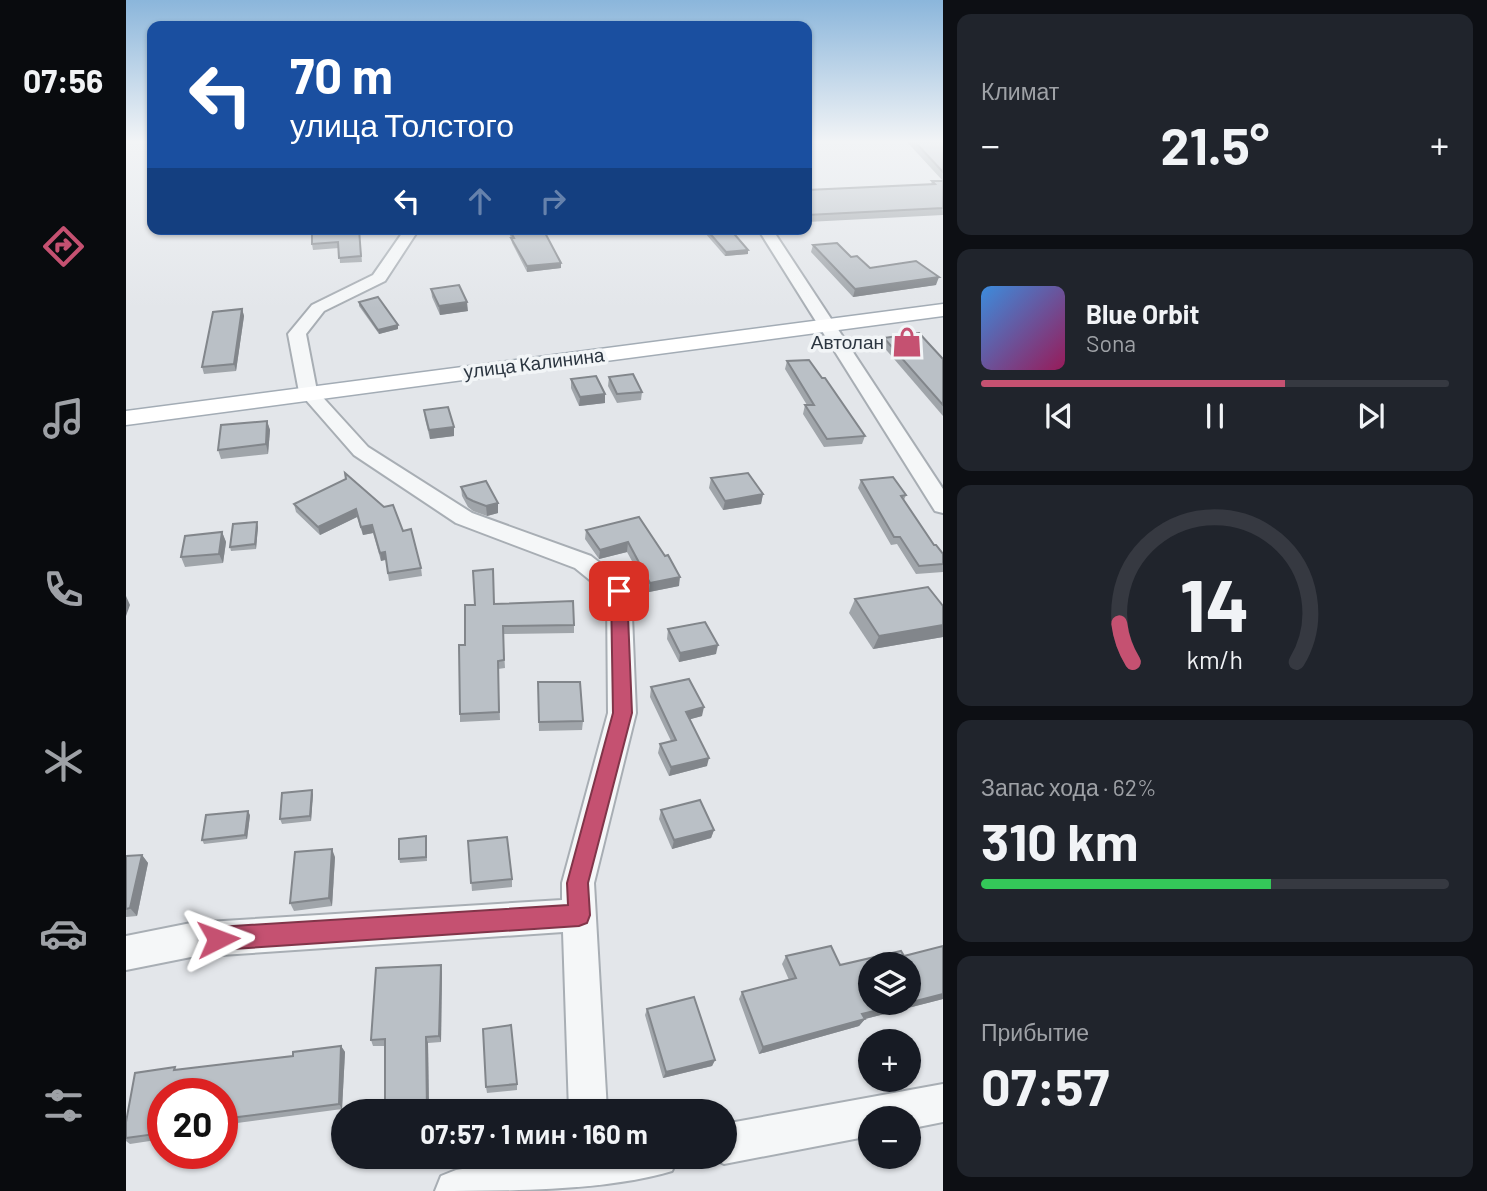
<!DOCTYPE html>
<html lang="ru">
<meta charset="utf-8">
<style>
body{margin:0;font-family:Barlow,sans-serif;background:#20242c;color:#f1f3f6;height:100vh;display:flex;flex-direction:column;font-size:26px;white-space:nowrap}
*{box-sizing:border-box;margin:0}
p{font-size:23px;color:#9ea1a6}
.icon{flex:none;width:38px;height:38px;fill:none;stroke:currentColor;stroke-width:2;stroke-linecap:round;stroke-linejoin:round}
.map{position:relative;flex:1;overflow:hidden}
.drawer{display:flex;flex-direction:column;gap:14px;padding:14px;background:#0d0f14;width:544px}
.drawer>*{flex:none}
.hud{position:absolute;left:21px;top:21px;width:665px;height:214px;border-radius:14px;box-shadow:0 2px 5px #0004;background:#1a4fa0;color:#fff;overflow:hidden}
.fabs{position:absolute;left:732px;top:952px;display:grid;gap:14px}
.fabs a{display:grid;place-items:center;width:63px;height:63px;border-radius:50%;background:#171b24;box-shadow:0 2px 5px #0004;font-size:35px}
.speed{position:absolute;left:21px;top:1078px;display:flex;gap:14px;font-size:35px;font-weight:700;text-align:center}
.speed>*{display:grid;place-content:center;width:91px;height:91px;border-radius:50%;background:#171b24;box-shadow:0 2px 5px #0004;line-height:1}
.speed .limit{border:10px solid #d22;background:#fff;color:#111}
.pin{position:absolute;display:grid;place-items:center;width:60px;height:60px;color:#fff;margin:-30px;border-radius:14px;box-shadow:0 4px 10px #0006}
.me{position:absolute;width:77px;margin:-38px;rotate:87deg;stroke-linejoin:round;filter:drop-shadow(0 0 5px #0008)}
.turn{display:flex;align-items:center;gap:24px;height:147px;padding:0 28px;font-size:32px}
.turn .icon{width:91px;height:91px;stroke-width:2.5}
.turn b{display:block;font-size:49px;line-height:60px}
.lanes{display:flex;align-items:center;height:66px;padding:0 28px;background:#0003;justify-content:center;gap:35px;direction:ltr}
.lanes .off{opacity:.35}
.big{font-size:52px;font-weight:700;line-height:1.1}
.drawer .tile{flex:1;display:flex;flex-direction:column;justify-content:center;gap:10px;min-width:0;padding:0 24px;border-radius:14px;background:#20242c}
.drawer .dial{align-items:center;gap:0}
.dial svg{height:182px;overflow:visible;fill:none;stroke:#363941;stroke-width:7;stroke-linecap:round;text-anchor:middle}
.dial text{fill:#f1f3f6;stroke:none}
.song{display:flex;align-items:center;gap:21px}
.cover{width:84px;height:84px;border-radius:10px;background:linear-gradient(135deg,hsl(210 70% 55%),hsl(330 70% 35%))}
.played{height:7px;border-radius:4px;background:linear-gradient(90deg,#c55171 65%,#363941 65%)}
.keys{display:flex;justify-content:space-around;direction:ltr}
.heat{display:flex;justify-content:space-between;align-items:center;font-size:38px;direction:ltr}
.charge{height:10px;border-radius:5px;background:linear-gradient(90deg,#34c759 62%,#363941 0)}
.trip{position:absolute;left:205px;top:1099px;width:406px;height:70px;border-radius:35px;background:#171b24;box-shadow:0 2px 5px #0004;font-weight:700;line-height:70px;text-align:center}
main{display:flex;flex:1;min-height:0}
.menu{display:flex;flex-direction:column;width:126px;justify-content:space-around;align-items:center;background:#090b0e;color:#9ea1a6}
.menu .icon{width:49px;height:49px}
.menu .active{color:#c55171}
.menu b{font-size:32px;color:#f1f3f6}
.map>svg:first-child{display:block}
</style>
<main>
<nav class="menu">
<b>07:56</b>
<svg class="icon active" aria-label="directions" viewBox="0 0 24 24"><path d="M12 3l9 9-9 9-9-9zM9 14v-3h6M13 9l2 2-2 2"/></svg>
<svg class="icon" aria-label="music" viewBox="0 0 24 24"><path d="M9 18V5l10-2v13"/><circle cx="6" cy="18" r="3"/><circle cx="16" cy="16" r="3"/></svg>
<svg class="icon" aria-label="phone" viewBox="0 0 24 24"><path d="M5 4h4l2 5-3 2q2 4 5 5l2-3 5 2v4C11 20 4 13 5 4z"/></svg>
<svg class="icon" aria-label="climate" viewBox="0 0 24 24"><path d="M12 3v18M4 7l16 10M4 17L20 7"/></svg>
<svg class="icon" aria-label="car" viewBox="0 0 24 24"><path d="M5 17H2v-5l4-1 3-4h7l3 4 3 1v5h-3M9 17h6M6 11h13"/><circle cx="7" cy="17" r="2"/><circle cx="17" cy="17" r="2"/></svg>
<svg class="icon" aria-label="filters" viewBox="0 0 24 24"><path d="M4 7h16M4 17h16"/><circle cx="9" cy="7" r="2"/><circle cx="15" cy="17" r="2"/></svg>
</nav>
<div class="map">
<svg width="817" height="1191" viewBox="0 0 817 1191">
<rect width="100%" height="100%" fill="#e3e6ea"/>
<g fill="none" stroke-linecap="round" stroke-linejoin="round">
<g stroke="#a8aeb4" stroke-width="4">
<g id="minor">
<path d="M279,229h14l-34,52 -61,30 -18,23 11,57 51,56 104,66 119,43 37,29 3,6 5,122 -42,170 13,228h-38l-6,-179 -372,25 -65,13v-34l65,-13 371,-23v-17l46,-170 -1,-119 -32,-26 -119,-45 -102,-68 -55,-63 -11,-58 24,-29 61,-30z"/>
<path d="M632,229h14l171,260v24l-8,-2z"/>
<path d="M817,1084v38l-35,7v-11h-38v18l-146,28 -15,-7h15v-33z"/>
<path d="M412,1157h140l-6,14c-66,20 -165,20 -237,20l6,-15 15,-6z"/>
</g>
</g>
<g stroke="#a3acb5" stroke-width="3">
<path id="major" d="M817,304v12l-817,109v-14z"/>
</g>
<use href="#minor" fill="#f5f7f8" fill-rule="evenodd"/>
<use href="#major" fill="#fff" fill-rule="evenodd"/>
</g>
<g fill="#a0a5aa">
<path d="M781,142h36v73l-136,7v-32l124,-6 1,-3h11z"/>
<path d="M233,229l3,33 -22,1 -1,-15 -26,2 -1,-6z"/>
<path d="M383,229h34l18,34v5l-34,4 -15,-29 -1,-5 -2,-5z"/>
<path d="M580,229l42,21v4l-23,2 -20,-23z"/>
<path d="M687,245l38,12 19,11 66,17 -83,12 -42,-45z"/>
<path d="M305,289l37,22 -28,4 -8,-18z"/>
<path d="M233,302l39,27 -19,5 -20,-28z"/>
<path d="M116,309l2,7 -8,55 -32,3 -2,-7z"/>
<path d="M758,338l59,21v57l-61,-71z"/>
<path d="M661,361l35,17 43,58 -3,8 -38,3 -21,-33 2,-9h2l-22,-36z"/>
<path d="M483,377l33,15 -1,8 -24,3 -9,-17z"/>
<path d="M445,379l34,24 -26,3 -8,-18z"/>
<path d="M298,410l30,17v9l-24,3 -5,-20z"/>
<path d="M141,421l3,9 -2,24 -47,5 -3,-9z"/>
<path d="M219,473l58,58 18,37 1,8 -33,5 -3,-21 -5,1 -8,-28 -10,2 -6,-18 -37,18 -24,-23 -2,-8 52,-24z"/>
<path d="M585,478l52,16 -2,10 -38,6 -14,-22z"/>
<path d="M735,480l45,15 -2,5 39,64v8l-27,2 -19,-30 -6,1 -33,-57z"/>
<path d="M335,487l37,26 -11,3 -14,-5 -5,-4 -6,-11z"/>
<path d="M513,517l26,39 14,30 -30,6 -22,-40 -28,7 -14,-20 1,-9z"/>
<path d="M132,527l-2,22 -25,2 -1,-4z"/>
<path d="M96,532l4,10 -3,21 -38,4 -4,-10z"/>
<path d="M729,599l88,7v31l-70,12 -24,-36z"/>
<path d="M368,604l80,21v8l-71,1 2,34 -7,1 2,51 -40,2v-8l5,-69z"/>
<path d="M542,629l48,25 -37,8 -12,-23z"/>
<path d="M412,682l45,39 -1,9 -43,1z"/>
<path d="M525,687l51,29 -12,3 17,47 -38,10 -11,-23 2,-9 11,-3 -21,-44z"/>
<path d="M187,794l-2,27 -29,3 -2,-5z"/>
<path d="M535,810l53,20 -3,8 -39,11 -13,-30z"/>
<path d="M124,815l-3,24 -43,5 -2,-4z"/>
<path d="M300,836l1,25 -27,2 -1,-4z"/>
<path d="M342,841l44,38v8l-40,4z"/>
<path d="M16,855l6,8 -11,53 -11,1v-61z"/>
<path d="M209,857l-3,49 -38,5 -4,-8z"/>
<path d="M817,946v53l-78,20 -6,7 -100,28 -20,-55 3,-7 47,-12 -7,-16 4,-8 54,9 64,-9z"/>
<path d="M315,965l1,7 -1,70 -13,1 1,68h-44v-65h-12l-2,-6z"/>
<path d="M521,1009l68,51 -3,6 -49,12 -18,-63z"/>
<path d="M215,1046l4,6 -3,57 -120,16v-31h-59v45l-33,5 -4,-3v-19l52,-52 115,-14z"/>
<path d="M391,1084v6l-30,3 -1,-6z"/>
</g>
<g fill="#82868b">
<path d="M622,250v4l-23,2 1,-4z"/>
<path d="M435,263v5l-34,4v-6z"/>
<path d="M813,277l-3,8 -83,12 2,-8z"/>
<path d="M341,302l1,9 -28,4 -1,-9z"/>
<path d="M116,309l2,7 -8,55 -2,-7z"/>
<path d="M272,325v4l-19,5 -1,-4z"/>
<path d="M479,394v9l-26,3 1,-9z"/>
<path d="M141,421l3,9 -2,24 -2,-10z"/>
<path d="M328,427v9l-24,3 -1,-9z"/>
<path d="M637,494l-2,10 -38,6 2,-9z"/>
<path d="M372,503v10l-11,3 -1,-10z"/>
<path d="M230,509l1,8 -37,18 -2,-8z"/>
<path d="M131,522l1,5 -2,22 -1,-5z"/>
<path d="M246,525l1,8 -10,2 -2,-8z"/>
<path d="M96,532l4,10 -3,21 -4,-9z"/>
<path d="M502,542l-1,10 -28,7 1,-9z"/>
<path d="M259,552l2,7 -6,2 -1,-8z"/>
<path d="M554,577l-1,9 -30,6 1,-9z"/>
<path d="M0,596l4,9 -4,11z"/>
<path d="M817,625v12l-70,12 6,-13z"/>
<path d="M592,645l-2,9 -37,8 1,-9z"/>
<path d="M578,707l-2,9 -18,5 2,-9z"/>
<path d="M583,758l-2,8 -38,10 2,-9z"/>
<path d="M186,790l1,4 -2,27 -1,-5z"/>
<path d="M122,811l2,4 -3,24 -2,-4z"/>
<path d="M588,830l-3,8 -39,11 2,-9z"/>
<path d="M206,849l3,8 -3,49 -3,-8z"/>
<path d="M16,855l6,8 -11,53 -7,-8z"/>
<path d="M315,965l1,7 -1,70 -2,-6z"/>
<path d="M817,994v5l-86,22 5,-7z"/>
<path d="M739,1019l-6,7 -100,28 4,-7z"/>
<path d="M300,1037l2,6 1,68h-2z"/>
<path d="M215,1046l4,6 -3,57 -3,-5z"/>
<path d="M589,1060l-3,6 -49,12 3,-6z"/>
</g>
<g fill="#bac0c6" stroke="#82868b" stroke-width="2">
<path d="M789,142h28v30z"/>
<path d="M806,181h11v27l-136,7v-25l128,-6z"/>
<path d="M186,229h47l2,27 -22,2 -1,-16 -26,2z"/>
<path d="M383,229h34l18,34 -34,3 -16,-28h3z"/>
<path d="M580,229h24l18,21 -22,2z"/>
<path d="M711,243l14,14 6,-1 13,12 46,-7 23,16 -84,12 -42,-44z"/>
<path d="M333,285l8,17 -28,4 -8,-17z"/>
<path d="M252,297l20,28 -20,5 -19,-28z"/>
<path d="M116,309l-8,55 -32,3 11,-55z"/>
<path d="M793,333l24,26v46l-59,-67z"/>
<path d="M683,360l13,18h3l40,58 -38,3 -22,-34h9l-27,-44z"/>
<path d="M507,374l9,18 -25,2 -8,-17z"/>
<path d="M470,376l9,18 -25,3 -9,-18z"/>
<path d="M322,407l6,20 -25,3 -5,-20z"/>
<path d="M141,421l-1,23 -48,6 3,-25z"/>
<path d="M219,473l39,34 9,-2 10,26 8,-2 10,39 -33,5 -3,-21 -5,1 -8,-28 -11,2 -5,-18 -38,18 -24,-23 52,-25z"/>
<path d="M622,473l15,21 -38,7 -14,-23z"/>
<path d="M767,477l13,18 -5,1 33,49h2l7,9v10l-24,2 -19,-29h-6l-33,-57z"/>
<path d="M360,481l12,22 -12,3 -13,-5 -6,-3 -6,-11z"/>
<path d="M513,517l26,39 3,-1 12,22 -30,6 -22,-41 -28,8 -14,-20z"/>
<path d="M131,522l-2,22 -25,3 3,-23z"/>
<path d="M96,532l-3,22 -38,3 4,-21z"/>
<path d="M367,569l1,35 79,-3 1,24 -71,1 1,34 -6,1 1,51 -39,2 -1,-69h6v-40h10l-2,-34z"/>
<path d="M802,587l15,19v19l-64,11 -24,-37z"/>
<path d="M579,622l13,23 -38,8 -12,-24z"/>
<path d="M563,679l15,28 -18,5 23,46 -38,9 -11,-23 16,-4 -25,-53z"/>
<path d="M412,682h42l3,39 -44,1z"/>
<path d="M186,790l-2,26 -30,3 2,-26z"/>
<path d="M574,800l14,30 -40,10 -13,-30z"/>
<path d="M122,811l-3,24 -43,5 4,-25z"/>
<path d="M300,836v21l-27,2v-20z"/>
<path d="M381,837l5,42 -41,4 -3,-42z"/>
<path d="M206,849l-3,49 -39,5 5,-51z"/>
<path d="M16,855l-12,53 -4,1v-53z"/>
<path d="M705,946l9,19 61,-14 3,5 39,-10v48l-35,9v-39h-38v39h38l-46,11 3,5 -102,28 -21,-55 54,-14 -10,-22z"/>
<path d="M315,965l-2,71 -13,1 1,74h-42v-72l-14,1 5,-72z"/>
<path d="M568,997l21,63 -49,12 -19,-63z"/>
<path d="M385,1025l6,59 -31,3 -3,-58z"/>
<path d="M215,1046l-2,58 -117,15v-25h-59v39l-37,5v-16l9,-49 40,-6 -1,3 119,-14v-4z"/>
</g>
<linearGradient id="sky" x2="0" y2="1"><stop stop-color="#8bb6db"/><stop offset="0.46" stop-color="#f2f4f6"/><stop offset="1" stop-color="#f2f4f6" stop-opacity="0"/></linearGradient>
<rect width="817" height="308" fill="url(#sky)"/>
<path fill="#c55171" stroke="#803549" stroke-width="2" d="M493,585l8,6 5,122 -44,170 2,32 -3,8 -8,3 -361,24 -8,-4 -3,-7 3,-8 8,-4 350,-22 -1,-22 46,-170 -2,-122z"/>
<defs>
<g id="shop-bare" transform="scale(2.415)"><path d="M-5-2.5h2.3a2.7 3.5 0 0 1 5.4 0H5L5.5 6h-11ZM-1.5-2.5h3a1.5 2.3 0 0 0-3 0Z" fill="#c55171" stroke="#f2f5f7" stroke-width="2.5" paint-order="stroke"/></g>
</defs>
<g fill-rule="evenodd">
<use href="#shop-bare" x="781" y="342"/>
</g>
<g text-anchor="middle" stroke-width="7" stroke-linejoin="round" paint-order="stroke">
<g font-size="19" fill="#2c3641" stroke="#f2f5f7" text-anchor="end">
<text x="758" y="349">Автолан</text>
</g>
<g font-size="19" fill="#2c3641" stroke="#f2f5f7">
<text transform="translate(408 363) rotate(-7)" y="7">улица Калинина</text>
</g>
</g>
</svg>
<div class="fabs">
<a><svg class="icon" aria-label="layers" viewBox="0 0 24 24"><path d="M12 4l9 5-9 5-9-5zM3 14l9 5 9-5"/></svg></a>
<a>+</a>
<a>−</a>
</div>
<div class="speed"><div class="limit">20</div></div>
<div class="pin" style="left:493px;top:591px;background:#d93025"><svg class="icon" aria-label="arrive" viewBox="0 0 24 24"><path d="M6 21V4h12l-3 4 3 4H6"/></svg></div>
<svg class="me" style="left:92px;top:939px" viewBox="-20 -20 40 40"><path d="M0-17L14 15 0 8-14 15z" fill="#c55171" stroke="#fff" stroke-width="4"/></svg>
<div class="trip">07:57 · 1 мин · 160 m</div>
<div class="hud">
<div class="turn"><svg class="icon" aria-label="left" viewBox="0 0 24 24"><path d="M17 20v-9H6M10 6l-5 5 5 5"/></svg><div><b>70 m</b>улица Толстого</div></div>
<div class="lanes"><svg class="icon" aria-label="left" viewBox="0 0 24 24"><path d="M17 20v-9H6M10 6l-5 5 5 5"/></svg><svg class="icon off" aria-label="ahead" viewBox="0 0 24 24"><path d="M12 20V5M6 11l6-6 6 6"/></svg><svg class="icon off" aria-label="right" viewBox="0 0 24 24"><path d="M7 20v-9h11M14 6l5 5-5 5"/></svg></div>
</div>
</div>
<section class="drawer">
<div class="tile"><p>Климат</p>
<div class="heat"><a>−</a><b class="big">21.5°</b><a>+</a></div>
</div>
<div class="tile">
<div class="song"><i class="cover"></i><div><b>Blue Orbit</b><p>Sona</p></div></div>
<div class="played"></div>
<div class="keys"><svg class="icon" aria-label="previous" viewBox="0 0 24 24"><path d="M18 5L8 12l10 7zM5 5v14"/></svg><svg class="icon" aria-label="pause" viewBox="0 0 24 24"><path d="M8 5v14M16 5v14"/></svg><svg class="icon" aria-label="next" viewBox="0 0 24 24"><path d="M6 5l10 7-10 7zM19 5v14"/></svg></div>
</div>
<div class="tile dial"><svg viewBox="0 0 100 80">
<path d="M14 69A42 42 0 1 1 86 69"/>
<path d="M14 69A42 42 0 0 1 8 52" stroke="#c55171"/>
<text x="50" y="56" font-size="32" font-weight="700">14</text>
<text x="50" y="72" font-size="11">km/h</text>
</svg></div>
<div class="tile"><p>Запас хода · 62%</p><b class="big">310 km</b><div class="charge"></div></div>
<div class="tile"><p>Прибытие</p><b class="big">07:57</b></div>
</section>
</main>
